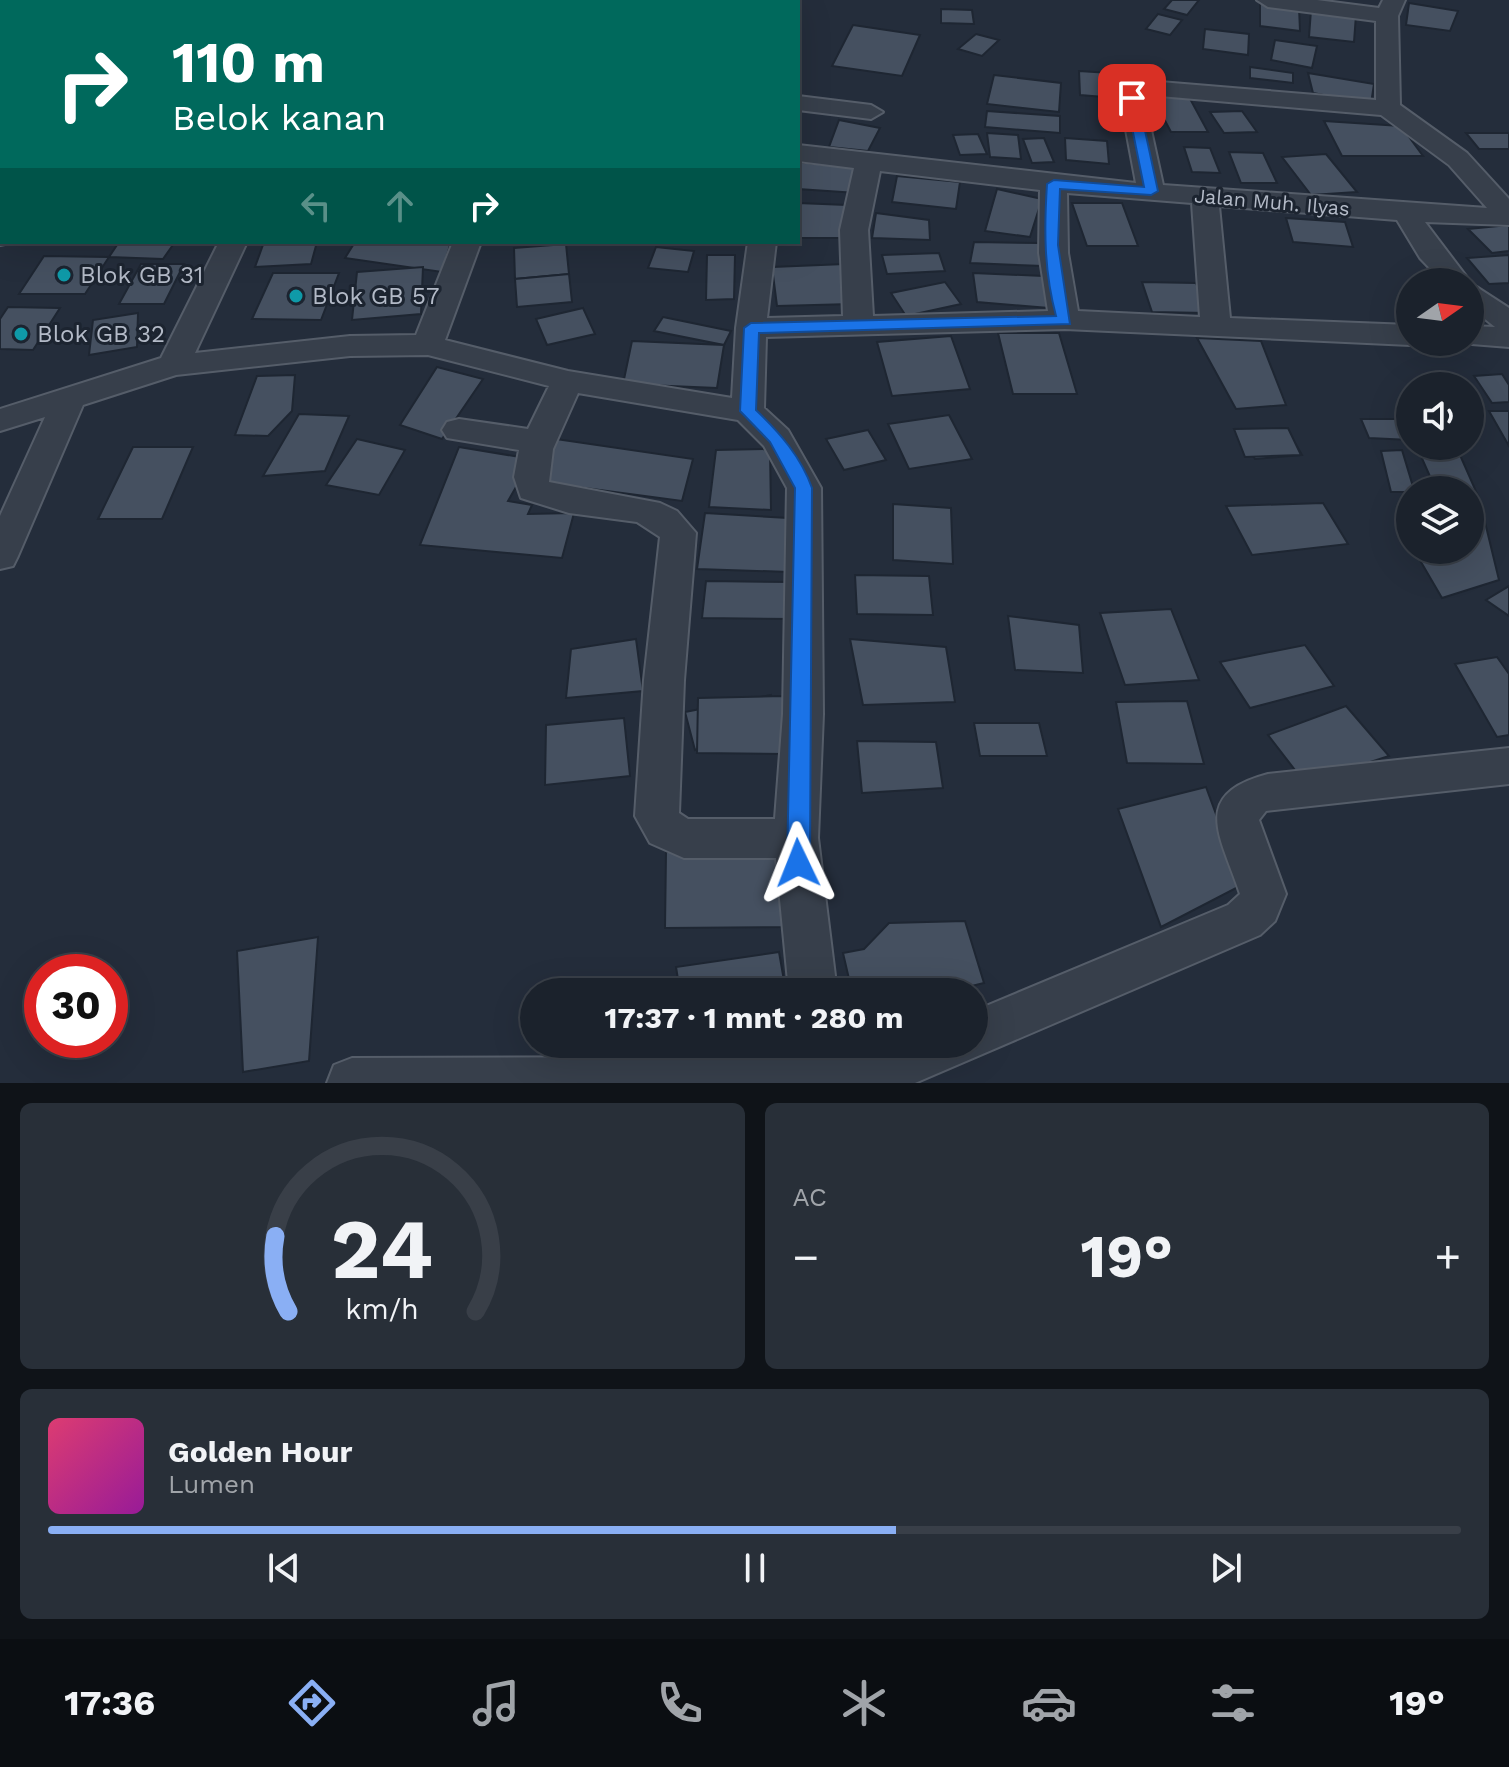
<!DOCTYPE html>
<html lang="id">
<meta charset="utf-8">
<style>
body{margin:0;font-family:"Work Sans",sans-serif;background:#282f38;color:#f1f3f6;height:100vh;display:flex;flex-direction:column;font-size:30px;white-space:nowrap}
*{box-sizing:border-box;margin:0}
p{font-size:26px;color:#a0a4a9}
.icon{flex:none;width:44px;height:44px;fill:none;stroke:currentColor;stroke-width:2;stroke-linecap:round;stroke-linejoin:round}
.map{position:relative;height:1083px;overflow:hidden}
.details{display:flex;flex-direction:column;gap:20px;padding:20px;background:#0f1318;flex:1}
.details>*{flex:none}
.guide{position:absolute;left:0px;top:0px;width:800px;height:244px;box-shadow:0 8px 32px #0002,0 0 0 2px #393f48;background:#00695c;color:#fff;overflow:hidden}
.needle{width:52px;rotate:76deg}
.buttons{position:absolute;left:1396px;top:268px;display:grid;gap:16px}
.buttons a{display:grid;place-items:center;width:88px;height:88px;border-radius:50%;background:#1b222c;box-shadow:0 8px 32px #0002,0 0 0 2px #393f48;font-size:40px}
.speed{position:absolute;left:24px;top:954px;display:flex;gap:16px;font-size:40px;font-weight:700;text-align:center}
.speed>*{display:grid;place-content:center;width:104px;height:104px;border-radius:50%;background:#1b222c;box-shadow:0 8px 32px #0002,0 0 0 2px #393f48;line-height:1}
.speed .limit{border:12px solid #d22;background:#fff;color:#111}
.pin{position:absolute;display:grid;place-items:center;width:68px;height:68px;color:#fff;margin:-34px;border-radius:16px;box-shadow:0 4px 12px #0006}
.me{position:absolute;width:88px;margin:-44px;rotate:358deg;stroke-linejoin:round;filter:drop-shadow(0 0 6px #0008)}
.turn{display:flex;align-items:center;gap:28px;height:168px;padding:0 40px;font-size:36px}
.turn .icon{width:104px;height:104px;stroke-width:2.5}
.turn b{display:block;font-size:56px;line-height:68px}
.lanes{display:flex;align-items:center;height:76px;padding:0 40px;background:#0003;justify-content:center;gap:40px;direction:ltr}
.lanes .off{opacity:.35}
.big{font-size:60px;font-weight:700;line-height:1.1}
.details .tile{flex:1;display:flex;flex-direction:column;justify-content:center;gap:12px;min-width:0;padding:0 28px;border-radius:12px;background:#282f38}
.details .dial{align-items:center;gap:0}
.dial svg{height:208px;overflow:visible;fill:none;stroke:#393f48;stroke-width:7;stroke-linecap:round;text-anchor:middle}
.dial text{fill:#f1f3f6;stroke:none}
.song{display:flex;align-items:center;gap:24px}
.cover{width:96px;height:96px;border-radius:12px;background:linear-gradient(135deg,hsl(340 70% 55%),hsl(300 70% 35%))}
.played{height:8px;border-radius:4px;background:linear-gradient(90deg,#8aaff4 60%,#393f48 60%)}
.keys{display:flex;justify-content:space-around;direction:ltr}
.heat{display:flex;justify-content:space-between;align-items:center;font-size:44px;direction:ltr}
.details .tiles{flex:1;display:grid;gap:20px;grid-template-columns:1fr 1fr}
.tile:last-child{grid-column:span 2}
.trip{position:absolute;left:520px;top:978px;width:468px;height:80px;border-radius:40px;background:#1b222c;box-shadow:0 8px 32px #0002,0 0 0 2px #393f48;font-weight:700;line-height:80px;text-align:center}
.tab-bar{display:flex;height:128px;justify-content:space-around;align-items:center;background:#0b0e12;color:#a0a4a9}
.tab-bar .icon{width:56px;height:56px}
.tab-bar .active{color:#8aaff4}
.tab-bar b{font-size:36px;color:#f1f3f6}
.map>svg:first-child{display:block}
</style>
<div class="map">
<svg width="1509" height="1083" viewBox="0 0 1509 1083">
<rect width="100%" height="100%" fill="#242d3b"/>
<g fill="#455060" stroke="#1e2632" stroke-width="2">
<path d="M1172,0h27l-12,15 -23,-6z"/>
<path d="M1260,3l39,4 1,24 -40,-5z"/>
<path d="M1409,3l49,8 -8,20 -44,-6z"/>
<path d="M941,9l31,1 2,14 -33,-1z"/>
<path d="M1311,10l45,5 -2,27 -45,-5z"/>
<path d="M1158,14l24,6 -12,15 -24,-6z"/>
<path d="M853,25l67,10 -18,41 -70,-10z"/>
<path d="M1205,29l44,5 -1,21 -45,-6z"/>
<path d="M976,34l23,6 -17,16 -24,-7z"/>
<path d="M1275,40l42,6 -5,22 -41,-8z"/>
<path d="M1250,67l43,6v10l-43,-5z"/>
<path d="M1079,71l47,3 2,25 -48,-4z"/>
<path d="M1308,73l66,11 -3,20 -58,-11z"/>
<path d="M994,75l67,8 -2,29 -72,-8z"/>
<path d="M1188,95l20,37h-37l-19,-36z"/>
<path d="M987,111l73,5v17l-75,-6z"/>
<path d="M1242,111l15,21 -33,1 -14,-21z"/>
<path d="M839,120l41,8 -12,23 -39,-4z"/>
<path d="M1324,121l77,5 22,30h-81z"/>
<path d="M987,133l31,2 3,24 -31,-2z"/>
<path d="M1466,133h43v16h-30z"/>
<path d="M978,134l9,20 -27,1 -7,-20z"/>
<path d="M1044,138l10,24 -22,1 -9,-24z"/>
<path d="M1065,138l42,3 2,23 -43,-4z"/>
<path d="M1184,147l26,1 10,25 -28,-1z"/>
<path d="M1229,152l34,1 14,30h-36z"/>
<path d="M1326,154l31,38 -46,3 -29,-38z"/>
<path d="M798,162l61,6 -2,25 -59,-4z"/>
<path d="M897,176l63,6 -4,27 -64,-7z"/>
<path d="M997,189l45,10 -12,38 -45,-6z"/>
<path d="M798,203l49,2 -1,33h-48z"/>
<path d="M1072,203h50l16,43h-51z"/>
<path d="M876,213l53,7 1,20 -58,-2z"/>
<path d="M1286,218l59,4 8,25 -60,-5z"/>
<path d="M1509,225v26l-17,2 -24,-24z"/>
<path d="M119,242h56l-12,17 -54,-2z"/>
<path d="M264,242h53l-6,22 -56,3z"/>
<path d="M355,242h96l-9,30 -97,-14z"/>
<path d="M974,242l65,1 4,23 -73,-3z"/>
<path d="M566,244l3,30 -54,5 -1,-31z"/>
<path d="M656,247l38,4 -6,21 -40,-4z"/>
<path d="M939,253l6,18 -58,3 -5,-19z"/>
<path d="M707,255h28l-1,44 -28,1z"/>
<path d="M1509,255v28l-20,1 -22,-26z"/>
<path d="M44,256l65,1 -24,37h-66z"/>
<path d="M141,264h43l-20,40h-45z"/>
<path d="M845,264l7,40 -75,2 -5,-39z"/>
<path d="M423,267l-2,47 -69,6 5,-48z"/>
<path d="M273,273h66l-18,47 -69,-1z"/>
<path d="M973,273l71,3 5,32 -72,-6z"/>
<path d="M569,274l3,28 -55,5 -2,-28z"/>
<path d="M945,282l16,22 -55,12 -15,-23z"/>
<path d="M1142,282l54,1 11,30 -55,-1z"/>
<path d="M8,307l52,1 -27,42 -33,-1v-30z"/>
<path d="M583,308l12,26 -48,11 -11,-26z"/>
<path d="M138,313l-1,34 -48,8 4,-35z"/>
<path d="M663,317l68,14 -7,14 -70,-14z"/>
<path d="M998,333h61l18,61h-64z"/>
<path d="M951,336l19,53 -78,7 -15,-54z"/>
<path d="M1197,338l64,3 25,64 -50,4z"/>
<path d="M632,341l92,4 -7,43 -94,-4z"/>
<path d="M437,367l46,12 -41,60 -42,-14z"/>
<path d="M1502,374l7,11v17l-17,1 -18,-27z"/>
<path d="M295,375l-3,36 -24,25 -33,-1 22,-59z"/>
<path d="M1489,411h20v35z"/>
<path d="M299,414l50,2 -24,55 -62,5z"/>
<path d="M949,415l23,44 -63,10 -21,-45z"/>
<path d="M1361,419h47l2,21 -41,-2z"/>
<path d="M1286,428l16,27 -47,4 -16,-27z"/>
<path d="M1288,428l13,27 -56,2 -11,-28z"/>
<path d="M868,430l18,30 -42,10 -18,-31z"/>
<path d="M357,439l48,11 -26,45 -53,-10z"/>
<path d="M556,439l137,20 -11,42 -142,-19z"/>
<path d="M133,447h60l-31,72h-64z"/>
<path d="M459,447l73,12 -24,42 24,4 -4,9 46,-1 -12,45 -142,-13z"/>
<path d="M770,449l1,61 -62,-3 7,-57z"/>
<path d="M1402,450l12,40 -4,2h-19l-10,-41z"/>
<path d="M1420,454l40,1 22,50h-12v-15h-34z"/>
<path d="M1323,503l25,41 -96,11 -26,-49z"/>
<path d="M893,504l58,4 2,56 -60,-4z"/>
<path d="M705,513l83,5 1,54 -92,-3z"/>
<path d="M1396,518h14v24z"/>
<path d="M1470,518h14l15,62 -57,18 -28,-48h56z"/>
<path d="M855,575l74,1 4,39 -76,-1z"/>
<path d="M706,581l86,1 2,37 -92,-1z"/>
<path d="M1509,586v30l-23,-16z"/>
<path d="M1171,609l28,71 -74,5 -25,-72z"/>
<path d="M1008,616l71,9 4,48 -68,-3z"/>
<path d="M636,639l7,52 -77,7 5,-49z"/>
<path d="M850,639l96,8 9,55 -92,3z"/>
<path d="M1305,645l29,41 -84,22 -30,-46z"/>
<path d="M1497,657l12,17v61l-12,2 -42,-73z"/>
<path d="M771,695l12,37 -88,18 -10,-38z"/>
<path d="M783,696l2,58 -88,-1 1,-55z"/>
<path d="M1187,701l17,63 -77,-1 -11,-61z"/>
<path d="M1346,706l43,50 -84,27 -37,-48z"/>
<path d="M624,718l6,58 -85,9 1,-60z"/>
<path d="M974,723h65l8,33h-67z"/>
<path d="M857,741l79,1 7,46 -81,5z"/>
<path d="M1206,787l36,98 -81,42 -43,-118z"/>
<path d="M781,851l8,76 -124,1 1,-76z"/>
<path d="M965,921l19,62 -37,9h-95l-9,-39 21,-4 25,-26z"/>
<path d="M318,937l-9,124 -66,11 -6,-121z"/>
<path d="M779,952l7,40h-106l-4,-25z"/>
<path d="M687,1044h108l2,15 -105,17z"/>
</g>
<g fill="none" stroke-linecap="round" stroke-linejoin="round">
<g stroke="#555d69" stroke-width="4">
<g id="street">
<path d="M204,0h23l-24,2z"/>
<path d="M388,0h23l-24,2z"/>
<path d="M573,0h22l-23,2z"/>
<path d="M774,0h22l-23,2z"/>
<path d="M1257,0h60l62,8 4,-8h22l-7,16 2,89 67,48 42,46v26l-84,-3 47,62 37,24v39l-50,-4 11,-1v-16l25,1 -25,-20v-25h-27l-23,-24 -23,-38 -178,-14 11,112 180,7v17h10l-10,3 -345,-16 -299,8 -2,71 24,22 33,58 2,226 -5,124 19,154h-48l-13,-134h-92l-34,-15 -15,-27 9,-136 16,-143 -23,-15 -68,-9 -48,-15 -7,-21 5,-27 -72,-12 -5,-8 5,-8 12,-3 69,10 21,-43 -121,-31 -78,1 -174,19 -93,30 -65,151 -5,10 -13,3v-53l45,-99 -45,14v-22l161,-51 58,-116h28l-52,111 155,-17 66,-1 37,-93h28l-36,98 123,31 164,27 4,-70 12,-86h28l-9,76 76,-2 -3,-86 14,-62 -56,-7v-16l338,38 -16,-85 10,-14 18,-3 228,19v-79l-108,-14zM1148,95l233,20 68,50 38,43 -324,-23 -19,-87zM880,171l160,19 -1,63 9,58 -175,5 -5,-86zM1067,193l125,10 8,114 -122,-6 -10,-58zM578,393l160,27 26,26 23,42 -4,226 -8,105h-87l-9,-6 5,-133 12,-147 -19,-22 -17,-8 -111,-21 4,-33z"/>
<path d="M798,96l73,9 12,7 -12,7 -73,-9z"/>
<path d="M0,226l2,16 8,1 -10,2z"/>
<path d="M1509,748v36l-243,27 -7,9 27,74 -11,27 -15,14 -345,148h-588l7,-18 18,-7 334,-1 143,-13 13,5 4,11 42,-16h86v-33l254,-106 12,-11c-19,-58 -51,-99 28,-120z"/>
</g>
</g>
<use href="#street" fill="#373f4b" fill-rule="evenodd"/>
</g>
<path fill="#1a73e8" stroke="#114b97" stroke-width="2" d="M1132,94l6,4 20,93 -7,4 -91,-6 -2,56 12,79 -311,9 -3,77c24,23 45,47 56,78l-2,375 -4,7 -8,3 -8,-3 -3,-7 8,-375 -25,-46 -30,-31 4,-83 7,-5 305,-7c-12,-45 -12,-86 -9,-132l7,-4 90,7 -18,-89z"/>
<g fill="#0f9aa8" stroke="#1c2430" stroke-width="3">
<circle cx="64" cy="275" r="8"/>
<circle cx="296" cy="296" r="8"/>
<circle cx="21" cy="334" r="8"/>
</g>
<g text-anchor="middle" stroke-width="6" stroke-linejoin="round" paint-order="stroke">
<g font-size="20" fill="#b3bac7" stroke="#1c2430">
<text transform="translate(1272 202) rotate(5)" y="7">Jalan Muh. Ilyas</text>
</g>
<g font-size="24" fill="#b3bac7" stroke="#1c2430" text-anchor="start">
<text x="80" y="283">Blok GB 31</text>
<text x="312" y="304">Blok GB 57</text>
<text x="37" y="342">Blok GB 32</text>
</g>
</g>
</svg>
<div class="buttons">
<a><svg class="needle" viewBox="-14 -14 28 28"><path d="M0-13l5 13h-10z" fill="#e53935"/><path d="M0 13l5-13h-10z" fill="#a0a4a9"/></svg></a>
<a><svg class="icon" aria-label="sound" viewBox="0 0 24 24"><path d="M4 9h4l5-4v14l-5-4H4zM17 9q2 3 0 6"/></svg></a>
<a><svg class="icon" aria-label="layers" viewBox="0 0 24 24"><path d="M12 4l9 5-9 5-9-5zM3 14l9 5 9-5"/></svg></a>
</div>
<div class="speed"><div class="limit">30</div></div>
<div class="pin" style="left:1132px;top:98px;background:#d93025"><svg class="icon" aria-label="arrive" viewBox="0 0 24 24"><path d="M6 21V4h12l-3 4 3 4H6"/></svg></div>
<svg class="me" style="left:798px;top:863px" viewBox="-20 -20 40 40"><path d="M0-17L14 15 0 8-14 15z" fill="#1a73e8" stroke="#fff" stroke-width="4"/></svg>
<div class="trip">17:37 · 1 mnt · 280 m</div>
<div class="guide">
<div class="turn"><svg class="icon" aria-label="right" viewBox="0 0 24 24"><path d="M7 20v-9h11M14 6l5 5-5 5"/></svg><div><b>110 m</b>Belok kanan</div></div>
<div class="lanes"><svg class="icon off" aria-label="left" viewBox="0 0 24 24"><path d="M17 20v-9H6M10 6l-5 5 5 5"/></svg><svg class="icon off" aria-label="ahead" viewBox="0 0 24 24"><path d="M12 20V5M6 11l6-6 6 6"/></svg><svg class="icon" aria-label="right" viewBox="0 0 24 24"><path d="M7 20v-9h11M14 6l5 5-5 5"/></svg></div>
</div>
</div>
<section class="details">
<div class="tiles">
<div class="tile dial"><svg viewBox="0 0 100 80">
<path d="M14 69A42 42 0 1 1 86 69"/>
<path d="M14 69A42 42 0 0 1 9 40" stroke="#8aaff4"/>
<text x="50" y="56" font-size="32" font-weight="700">24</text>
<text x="50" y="72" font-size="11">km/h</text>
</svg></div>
<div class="tile"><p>AC</p>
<div class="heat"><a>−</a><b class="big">19°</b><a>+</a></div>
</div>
<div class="tile">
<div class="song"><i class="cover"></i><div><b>Golden Hour</b><p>Lumen</p></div></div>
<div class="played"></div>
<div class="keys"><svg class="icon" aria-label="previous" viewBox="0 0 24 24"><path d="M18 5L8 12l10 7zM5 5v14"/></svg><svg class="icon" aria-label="pause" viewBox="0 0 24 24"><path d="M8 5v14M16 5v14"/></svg><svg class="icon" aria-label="next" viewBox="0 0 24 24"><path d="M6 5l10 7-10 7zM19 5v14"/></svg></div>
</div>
</div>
</section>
<nav class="tab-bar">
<b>17:36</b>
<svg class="icon active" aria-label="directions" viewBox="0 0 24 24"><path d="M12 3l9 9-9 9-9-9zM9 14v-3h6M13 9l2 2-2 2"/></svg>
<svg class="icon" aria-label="music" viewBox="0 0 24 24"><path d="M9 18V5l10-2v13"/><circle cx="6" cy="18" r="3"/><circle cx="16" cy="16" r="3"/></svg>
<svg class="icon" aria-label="phone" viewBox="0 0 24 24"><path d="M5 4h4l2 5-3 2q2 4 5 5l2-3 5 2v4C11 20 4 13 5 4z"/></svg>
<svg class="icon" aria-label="climate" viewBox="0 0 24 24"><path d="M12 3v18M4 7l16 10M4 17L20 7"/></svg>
<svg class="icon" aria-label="car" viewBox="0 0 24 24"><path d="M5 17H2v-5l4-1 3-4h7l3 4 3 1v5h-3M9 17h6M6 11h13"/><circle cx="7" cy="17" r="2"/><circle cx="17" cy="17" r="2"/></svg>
<svg class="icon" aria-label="filters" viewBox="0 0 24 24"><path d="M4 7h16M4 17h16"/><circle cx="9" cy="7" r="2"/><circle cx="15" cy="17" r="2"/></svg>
<b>19°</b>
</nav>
